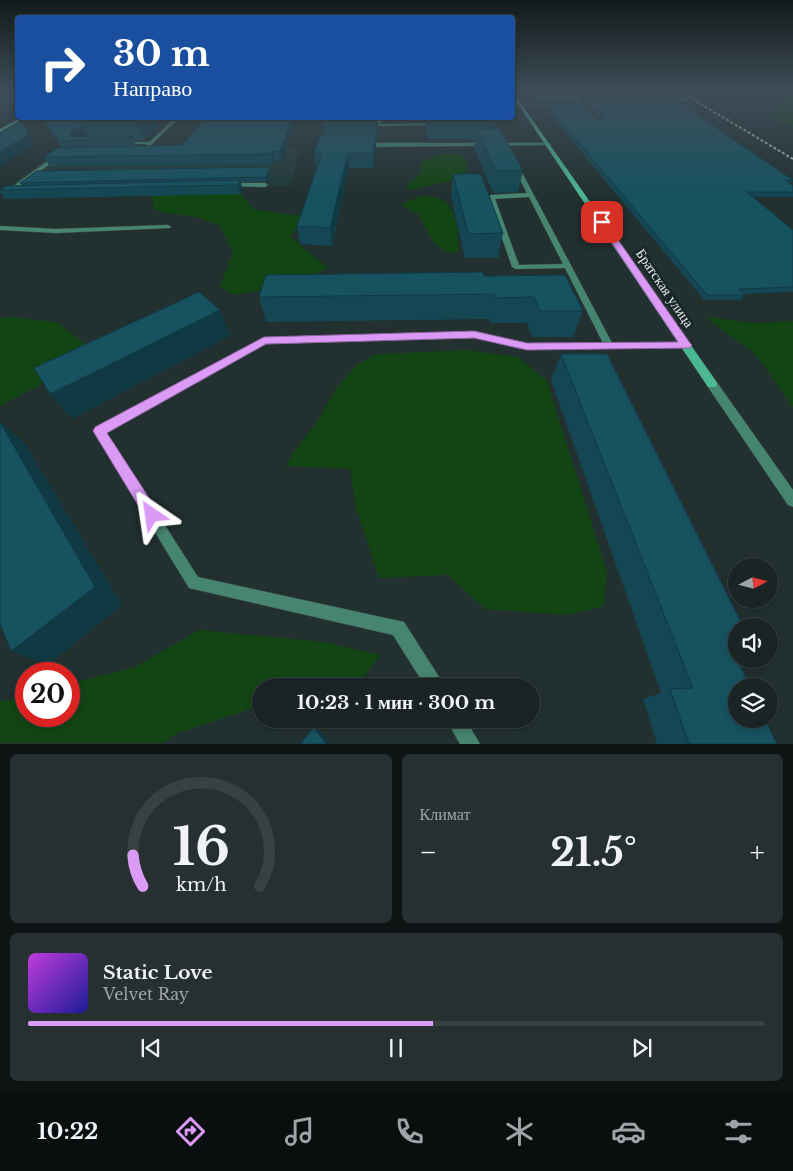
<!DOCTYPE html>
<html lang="ru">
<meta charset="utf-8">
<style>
body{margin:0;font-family:"Libre Baskerville",serif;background:#273031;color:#f1f3f6;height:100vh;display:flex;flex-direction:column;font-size:19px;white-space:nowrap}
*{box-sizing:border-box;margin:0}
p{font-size:16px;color:#9fa4a6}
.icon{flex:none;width:28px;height:28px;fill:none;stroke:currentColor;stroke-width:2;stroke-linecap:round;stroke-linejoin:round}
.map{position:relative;height:744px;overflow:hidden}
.side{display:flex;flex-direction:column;gap:10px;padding:10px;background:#0e1414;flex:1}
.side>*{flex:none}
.hud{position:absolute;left:15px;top:15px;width:500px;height:105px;border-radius:5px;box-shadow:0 2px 8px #0003,0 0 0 1px #384141;background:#1a4fa0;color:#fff;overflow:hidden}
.needle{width:32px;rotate:83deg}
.tools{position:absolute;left:728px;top:558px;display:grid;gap:10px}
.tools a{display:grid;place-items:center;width:50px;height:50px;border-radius:50%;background:#1a2424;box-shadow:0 2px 8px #0003,0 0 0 1px #384141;font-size:25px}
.speed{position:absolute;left:15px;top:662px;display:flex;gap:10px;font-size:25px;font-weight:700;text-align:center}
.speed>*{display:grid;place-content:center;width:65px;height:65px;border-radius:50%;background:#1a2424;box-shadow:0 2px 8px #0003,0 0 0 1px #384141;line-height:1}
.speed .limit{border:8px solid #d22;background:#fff;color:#111}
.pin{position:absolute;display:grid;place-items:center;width:42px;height:42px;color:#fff;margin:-21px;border-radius:10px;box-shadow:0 2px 8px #0006}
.me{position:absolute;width:55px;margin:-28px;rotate:328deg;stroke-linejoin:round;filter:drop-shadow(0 0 4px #0008)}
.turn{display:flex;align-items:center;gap:18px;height:105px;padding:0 15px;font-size:22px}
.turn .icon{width:65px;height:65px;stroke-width:2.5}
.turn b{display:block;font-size:35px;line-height:42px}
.big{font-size:38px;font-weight:700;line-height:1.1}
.side .card{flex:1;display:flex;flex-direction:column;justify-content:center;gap:8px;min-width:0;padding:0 18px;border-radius:8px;background:#273031}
.side .dial{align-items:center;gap:0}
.dial svg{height:130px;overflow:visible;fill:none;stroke:#384141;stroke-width:7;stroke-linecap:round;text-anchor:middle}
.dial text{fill:#f1f3f6;stroke:none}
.song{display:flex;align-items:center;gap:15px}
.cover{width:60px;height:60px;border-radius:8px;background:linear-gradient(135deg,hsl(290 70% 55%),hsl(240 70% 35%))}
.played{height:5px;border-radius:2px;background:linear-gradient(90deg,#da9af6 55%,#384141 55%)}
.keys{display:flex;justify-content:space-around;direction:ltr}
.heat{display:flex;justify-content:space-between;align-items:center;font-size:28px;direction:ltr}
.side .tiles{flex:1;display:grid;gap:10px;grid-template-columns:1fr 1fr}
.card:last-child{grid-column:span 2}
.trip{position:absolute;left:252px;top:678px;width:288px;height:50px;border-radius:25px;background:#1a2424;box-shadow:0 2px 8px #0003,0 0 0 1px #384141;font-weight:700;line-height:50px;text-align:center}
.menu{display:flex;height:80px;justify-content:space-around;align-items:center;background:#0a0e0e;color:#9fa4a6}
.menu .icon{width:35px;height:35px}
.menu .on{color:#da9af6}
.menu b{font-size:22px;color:#f1f3f6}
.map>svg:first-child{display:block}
</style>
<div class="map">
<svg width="793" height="744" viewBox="0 0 793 744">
<rect width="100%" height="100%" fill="#223030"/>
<path fill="#223a39" d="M301,148l-11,38 -290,7 54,-40z"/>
<g fill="#134414">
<path d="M788,91h5v37l-24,-13 19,-18z"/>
<path d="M441,154h19l7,8v9l-11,9 -47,10 -3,-4 16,-14 -3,-9z"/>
<path d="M238,190l15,19 48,7 3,3 -14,17 38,32 -33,16 -61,11 -14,-8 13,-35 -13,-26 -24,-9 -30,-4 -12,-4 -2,-14z"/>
<path d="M421,196c35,-2 37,27 38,56l-12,1 -13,-10 -16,-29 -18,-9z"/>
<path d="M12,317l44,5 27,20 7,17 -90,47v-88z"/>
<path d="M705,317l50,6 38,-2v87l-24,-36 -18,-21z"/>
<path d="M466,350l52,7 29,24 60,191 -3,34 -36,9 -83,-6 -37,-34 -69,3 -23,-70 -6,-39 -64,-3 8,-14 25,-33 17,-30 21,-25 21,-10z"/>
<path d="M199,630l126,12 55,13 -23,31h-96v23h-10l-75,25 -13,9h-163v-41l26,-7v21h43v-32l66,-17z"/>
</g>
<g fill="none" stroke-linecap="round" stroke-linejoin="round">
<g stroke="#3e4b4b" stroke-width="1">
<g id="lane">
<path d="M669,91h4l15,10 -3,1z"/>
<path d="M175,118h4l-27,26 -4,9 -9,1 -3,-2 8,-2 3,-6h-26l-2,-1 2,-1h28z"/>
<path d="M260,118l62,1 2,1 -2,1h-54z"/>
<path d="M377,118h4v6l60,-1 -1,-5h4l1,6 -2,1 -64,1 -2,-1z"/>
<path d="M549,143l2,2 -189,2 -3,-2 3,-2z"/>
<path d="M56,155l5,1 -49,36h-4v-2z"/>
<path d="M515,163l3,2 94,178 74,-1 3,1 2,2 -2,2 -162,3 -53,-12 -208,6 -160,89 92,144 206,45 37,58 2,6h-18l-32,-51 -204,-47 -94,-154 -2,-3 2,-3 169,-90 210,-6 53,12 76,-1 -38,-75 -49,1 -4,-2 -24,-70 3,-2 36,-2 -15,-28zM529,197l34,67 -44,1 -24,-66z"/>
<path d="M228,183h37l3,2 -3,2 -39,-1v-2z"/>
<path d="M168,225l3,2 -1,1 -114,5 -56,-3v-4l56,3z"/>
<path d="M446,719h19l15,25h-20z"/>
</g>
</g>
<g stroke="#3e4b4b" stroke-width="1">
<g id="street">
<path d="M566,91h4l14,16 -64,-2h59z"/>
<path d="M712,380l4,1 77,109v17l-5,-2 -80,-118 -1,-3 1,-3z"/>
</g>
</g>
<g stroke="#3e4b4b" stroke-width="1">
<g id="secondary">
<path d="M512,91l204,290 1,3 -1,3h-8l-196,-292z"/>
<path d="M21,118h4l-25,14v-3z"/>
</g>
</g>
<use href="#lane" fill="#46856f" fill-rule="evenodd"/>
<use href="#street" fill="#46856f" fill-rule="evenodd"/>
<use href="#secondary" fill="#4bb793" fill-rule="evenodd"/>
<path stroke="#b9c3c2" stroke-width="2" stroke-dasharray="3 2" stroke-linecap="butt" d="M679,91l114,68"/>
</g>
<g fill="#144753" fill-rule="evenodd">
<path d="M529,91h39l8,9 -1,3h-35z"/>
<path d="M571,91h91l131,89 -3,4 3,2v11h-40l40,33v62l-49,2 1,1 -4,5h-37l-159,-192 1,-4 52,15h4v-1l-19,-15z"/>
<path d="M41,118h129l-14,3 2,6 -14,13h-10l2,6 46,-1 111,-19 -11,35h-8l-1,3 -223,3 -6,-10 18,-9zM87,134l1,3h-6z"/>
<path d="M322,118h56v13l-1,11h-1v7l-3,19h-24l-17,78 -32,-2 -3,-18 19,-58 -2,-15 10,-18 -2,-16z"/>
<path d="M424,118h70l2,1 -2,9 29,42 -5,22 -25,1 -19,-45 1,-7h-3l-2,-2h-42l-2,-12v-6h-2z"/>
<path d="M270,167v4l-3,10 -26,1 1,7 -2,5 -236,5 -4,-7v-3l22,-3 -2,-3z"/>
<path d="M453,174l50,59 -5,25h-33l-14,-62z"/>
<path d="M484,276l99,35 -10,26h-41l-5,-14h-37l-1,-4 -223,3 -7,-25z"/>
<path d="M561,354l199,307 -19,7 36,76h-120l-14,-45 18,-6 -110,-313z"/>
</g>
<g fill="#103944">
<path d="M0,91h18v6l-18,9z"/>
<path d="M135,118h19l4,9 -14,13z"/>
<path d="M155,118h15l-13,3z"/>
<path d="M292,118l1,8 -11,35 -2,-10z"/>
<path d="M376,118h2v13l-1,11z"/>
<path d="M82,124l5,10 -9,6 -7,-3v-5z"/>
<path d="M29,134l6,10 -35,22v-14z"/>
<path d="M375,135l1,14 -3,19v-15z"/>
<path d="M272,151l2,10 -1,3 -2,-10z"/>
<path d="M348,153l1,15 -17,78 -2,-18z"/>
<path d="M270,167v4l-3,10 -1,-4z"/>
<path d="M240,180l2,9 -2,5 -2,-9z"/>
<path d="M220,310l10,26 -158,83 -22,-25z"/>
<path d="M0,421l25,23 97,161 -74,60 -37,-14z"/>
<path d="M314,727l9,7 7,10h-4z"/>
</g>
<g fill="#175261" stroke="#103944">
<path d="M533,91h35l8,9h-35z"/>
<path d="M575,91h87l131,89h-8l8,6v6h-46l46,38v57l-54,2 6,6h-38l-161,-191 38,1 14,14h5v-5l-19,-14z"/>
<path d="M42,118h37l3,6 -11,8v5h62l-74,4z"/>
<path d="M206,118h86l-12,33h-8l-1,3 -227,3 13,-9 125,-3z"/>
<rect x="322" y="118" width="54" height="1"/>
<path d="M473,118h21l2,1 -22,1z"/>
<path d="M21,121l8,13 -29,18v-19z"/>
<path d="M499,128l24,42 -27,1 -19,-42z"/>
<path d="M320,135h55l-2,18h-25l-18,75 -33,-2 25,-73h-8z"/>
<path d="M270,167l-4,10 -246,6 17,-12z"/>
<path d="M453,174h28l22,59 -35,1z"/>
<path d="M240,180l-2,5 -238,5 5,-4z"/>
<path d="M483,272l1,4 81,-1 18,36h-43l-6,-14 -39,1 -1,-4 -235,3 7,-22z"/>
<path d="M199,292l21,18 -170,84 -16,-26z"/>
<path d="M561,354h46l136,272h-7v33h23l1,2h-22l12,25h-14v33h29l12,25h-88l-19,-55 23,-1z"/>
<path d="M0,422l95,165 -84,64 -11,-27z"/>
<path d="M314,727l12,17h-26z"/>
</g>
<linearGradient id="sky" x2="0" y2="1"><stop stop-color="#131a1a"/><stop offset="0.47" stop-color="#3e4e59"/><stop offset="1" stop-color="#3e4e59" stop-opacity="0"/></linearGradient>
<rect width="793" height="195" fill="url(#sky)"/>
<path fill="#da9af6" stroke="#8e64a0" d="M602,220l3,1 85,122 2,2 -2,3 -163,2 -53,-12 -208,6 -159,89 50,77 3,5 -3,5 -5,2 -5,-2 -54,-89 2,-4 169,-90 210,-6 53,12 151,-1 -80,-120z"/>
<g text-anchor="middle" stroke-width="5" stroke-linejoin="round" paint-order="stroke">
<g font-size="14" fill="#e9f2f1" stroke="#182626">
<text transform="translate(665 288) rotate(56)" y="5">Братская улица</text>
</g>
</g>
</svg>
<div class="tools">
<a><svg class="needle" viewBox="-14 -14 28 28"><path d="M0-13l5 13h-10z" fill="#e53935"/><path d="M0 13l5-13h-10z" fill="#9fa4a6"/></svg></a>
<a><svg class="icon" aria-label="sound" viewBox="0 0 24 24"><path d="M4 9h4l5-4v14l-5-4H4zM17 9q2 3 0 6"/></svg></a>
<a><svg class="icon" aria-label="layers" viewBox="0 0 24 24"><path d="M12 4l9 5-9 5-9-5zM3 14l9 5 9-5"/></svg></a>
</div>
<div class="speed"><div class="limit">20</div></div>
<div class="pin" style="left:602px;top:222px;background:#d93025"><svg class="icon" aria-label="arrive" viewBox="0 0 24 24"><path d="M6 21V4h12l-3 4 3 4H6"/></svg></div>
<svg class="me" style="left:152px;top:515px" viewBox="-20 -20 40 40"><path d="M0-17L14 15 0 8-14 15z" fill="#da9af6" stroke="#fff" stroke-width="4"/></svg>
<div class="trip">10:23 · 1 мин · 300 m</div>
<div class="hud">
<div class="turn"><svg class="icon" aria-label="right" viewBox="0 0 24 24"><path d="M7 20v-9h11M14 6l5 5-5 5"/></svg><div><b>30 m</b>Направо</div></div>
</div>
</div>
<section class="side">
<div class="tiles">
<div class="card dial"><svg viewBox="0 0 100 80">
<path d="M14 69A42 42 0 1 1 86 69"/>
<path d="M14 69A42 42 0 0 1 8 50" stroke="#da9af6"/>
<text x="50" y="56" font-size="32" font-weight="700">16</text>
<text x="50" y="72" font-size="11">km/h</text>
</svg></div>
<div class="card"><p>Климат</p>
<div class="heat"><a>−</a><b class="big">21.5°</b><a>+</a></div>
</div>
<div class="card">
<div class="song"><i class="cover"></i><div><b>Static Love</b><p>Velvet Ray</p></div></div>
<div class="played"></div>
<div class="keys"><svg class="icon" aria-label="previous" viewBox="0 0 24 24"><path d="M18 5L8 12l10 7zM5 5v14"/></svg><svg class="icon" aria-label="pause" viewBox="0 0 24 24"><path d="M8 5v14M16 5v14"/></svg><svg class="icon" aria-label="next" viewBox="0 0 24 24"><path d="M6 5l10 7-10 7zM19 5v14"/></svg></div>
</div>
</div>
</section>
<nav class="menu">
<b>10:22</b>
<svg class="icon on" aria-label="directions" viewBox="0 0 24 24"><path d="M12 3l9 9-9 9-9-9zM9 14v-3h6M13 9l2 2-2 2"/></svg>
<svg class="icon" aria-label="music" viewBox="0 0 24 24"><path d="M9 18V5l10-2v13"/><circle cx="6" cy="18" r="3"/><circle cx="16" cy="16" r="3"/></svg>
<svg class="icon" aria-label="phone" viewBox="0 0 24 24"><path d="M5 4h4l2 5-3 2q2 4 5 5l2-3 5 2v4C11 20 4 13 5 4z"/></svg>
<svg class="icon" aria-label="climate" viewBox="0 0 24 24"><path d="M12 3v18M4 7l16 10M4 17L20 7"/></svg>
<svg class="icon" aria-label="car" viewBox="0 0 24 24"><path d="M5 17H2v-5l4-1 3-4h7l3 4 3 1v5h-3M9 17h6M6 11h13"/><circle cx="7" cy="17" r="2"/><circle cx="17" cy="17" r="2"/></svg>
<svg class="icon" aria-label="filters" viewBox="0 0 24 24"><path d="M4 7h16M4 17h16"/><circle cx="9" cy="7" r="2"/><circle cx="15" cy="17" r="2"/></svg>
</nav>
